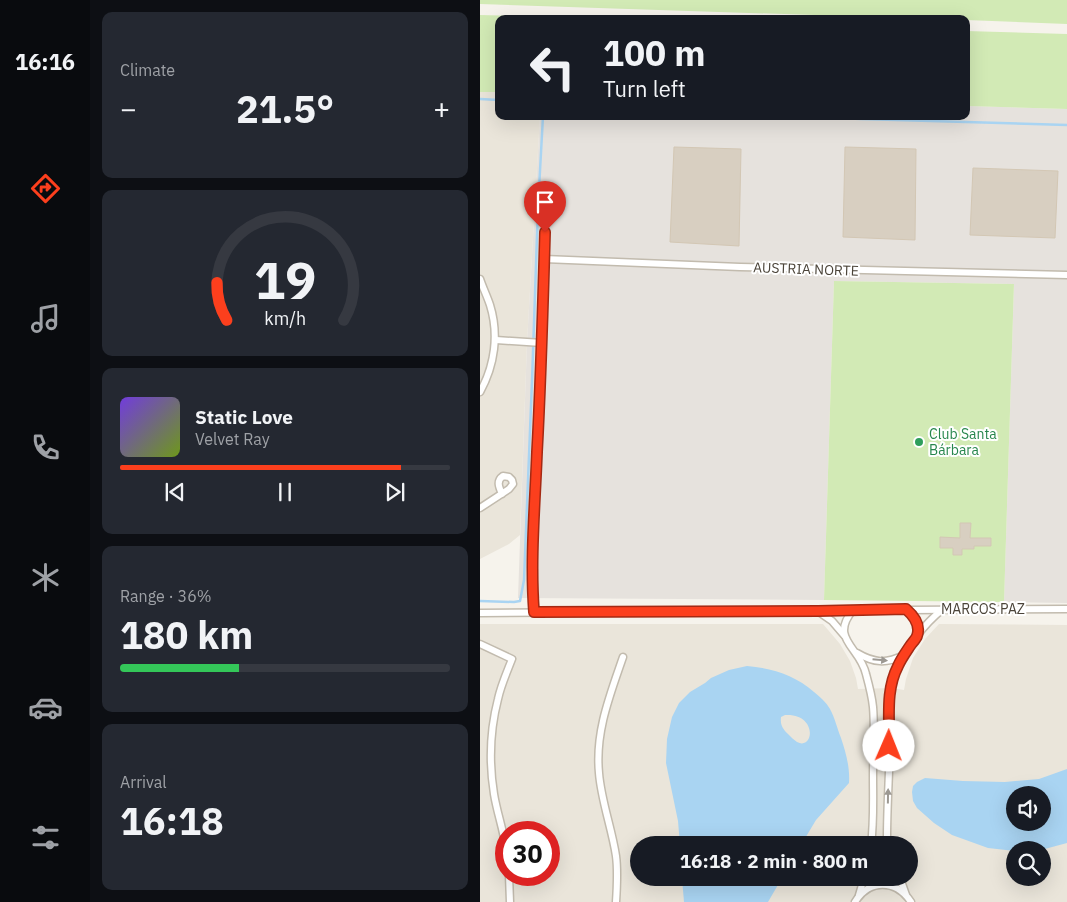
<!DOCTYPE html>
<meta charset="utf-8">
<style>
body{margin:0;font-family:"IBM Plex Sans",sans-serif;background:#242831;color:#f1f3f6;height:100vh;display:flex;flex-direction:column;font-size:19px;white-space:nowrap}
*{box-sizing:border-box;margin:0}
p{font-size:16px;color:#9ea1a6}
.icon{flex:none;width:28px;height:28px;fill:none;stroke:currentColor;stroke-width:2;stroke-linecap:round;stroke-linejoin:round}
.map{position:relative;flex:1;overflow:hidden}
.sheet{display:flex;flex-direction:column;gap:12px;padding:12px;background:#0d0f14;width:390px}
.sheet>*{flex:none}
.banner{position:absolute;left:15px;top:15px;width:475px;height:105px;border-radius:10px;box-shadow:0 5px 20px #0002;background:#171b24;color:#f1f3f6;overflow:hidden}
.buttons{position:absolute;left:526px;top:786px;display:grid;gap:10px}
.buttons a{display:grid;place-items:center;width:45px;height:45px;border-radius:50%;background:#171b24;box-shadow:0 5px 20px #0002;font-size:25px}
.speed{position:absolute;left:15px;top:821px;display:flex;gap:10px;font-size:25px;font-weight:700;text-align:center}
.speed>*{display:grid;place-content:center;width:65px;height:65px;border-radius:50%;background:#171b24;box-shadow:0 5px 20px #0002;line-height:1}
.speed .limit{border:8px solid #d22;background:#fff;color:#111}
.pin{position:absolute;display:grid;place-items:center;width:42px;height:42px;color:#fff;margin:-51px -21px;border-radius:50% 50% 50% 0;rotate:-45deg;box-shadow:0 0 5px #0007}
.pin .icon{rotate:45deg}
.me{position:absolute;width:55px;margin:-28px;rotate:1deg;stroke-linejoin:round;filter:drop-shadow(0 0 4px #0008)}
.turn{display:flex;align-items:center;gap:18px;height:105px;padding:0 25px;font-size:22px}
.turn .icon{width:65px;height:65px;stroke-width:2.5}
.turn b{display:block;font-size:35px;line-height:42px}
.big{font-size:38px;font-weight:700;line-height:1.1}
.sheet .card{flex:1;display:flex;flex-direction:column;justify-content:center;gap:8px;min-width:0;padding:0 18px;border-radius:10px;background:#242831}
.sheet .dial{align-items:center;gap:0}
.dial svg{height:130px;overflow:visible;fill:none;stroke:#363941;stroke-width:7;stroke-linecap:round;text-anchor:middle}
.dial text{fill:#f1f3f6;stroke:none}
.song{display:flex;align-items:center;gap:15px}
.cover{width:60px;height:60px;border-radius:8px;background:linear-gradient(135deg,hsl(260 70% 55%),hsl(80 70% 35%))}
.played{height:5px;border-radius:2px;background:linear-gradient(90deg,#fc3f1d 85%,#363941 85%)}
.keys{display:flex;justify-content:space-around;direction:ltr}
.heat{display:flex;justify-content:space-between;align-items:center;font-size:28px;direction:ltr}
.charge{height:8px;border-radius:4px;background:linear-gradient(90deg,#34c759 36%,#363941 0)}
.trip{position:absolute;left:150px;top:836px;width:288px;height:50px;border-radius:25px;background:#171b24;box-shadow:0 5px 20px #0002;font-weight:700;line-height:50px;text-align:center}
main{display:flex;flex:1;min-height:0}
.tabs{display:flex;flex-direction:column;width:90px;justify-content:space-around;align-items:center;background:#090b0e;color:#9ea1a6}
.tabs .icon{width:35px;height:35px}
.tabs .on{color:#fc3f1d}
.tabs b{font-size:22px;color:#f1f3f6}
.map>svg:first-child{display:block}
</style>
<main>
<nav class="tabs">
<b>16:16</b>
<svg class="icon on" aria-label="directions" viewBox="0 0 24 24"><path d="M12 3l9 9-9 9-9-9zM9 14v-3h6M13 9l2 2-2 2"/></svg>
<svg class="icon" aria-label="music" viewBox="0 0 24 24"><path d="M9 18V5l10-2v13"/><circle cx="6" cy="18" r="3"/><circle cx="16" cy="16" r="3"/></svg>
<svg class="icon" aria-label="phone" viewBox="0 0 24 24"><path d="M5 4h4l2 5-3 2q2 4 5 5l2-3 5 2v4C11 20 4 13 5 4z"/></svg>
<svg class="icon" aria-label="climate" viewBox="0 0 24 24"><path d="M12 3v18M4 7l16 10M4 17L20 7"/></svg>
<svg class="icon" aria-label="car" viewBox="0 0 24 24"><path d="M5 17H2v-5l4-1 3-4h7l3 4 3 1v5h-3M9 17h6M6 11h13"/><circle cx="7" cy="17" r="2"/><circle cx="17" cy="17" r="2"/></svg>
<svg class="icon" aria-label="filters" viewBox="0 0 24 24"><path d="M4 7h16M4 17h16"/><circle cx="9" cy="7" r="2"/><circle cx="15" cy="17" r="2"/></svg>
</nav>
<section class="sheet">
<div class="card"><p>Climate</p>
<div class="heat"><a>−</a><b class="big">21.5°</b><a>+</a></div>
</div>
<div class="card dial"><svg viewBox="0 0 100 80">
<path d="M14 69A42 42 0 1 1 86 69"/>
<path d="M14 69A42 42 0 0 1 8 46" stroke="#fc3f1d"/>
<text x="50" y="56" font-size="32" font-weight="700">19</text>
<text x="50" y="72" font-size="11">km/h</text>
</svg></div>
<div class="card">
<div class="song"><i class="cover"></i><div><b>Static Love</b><p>Velvet Ray</p></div></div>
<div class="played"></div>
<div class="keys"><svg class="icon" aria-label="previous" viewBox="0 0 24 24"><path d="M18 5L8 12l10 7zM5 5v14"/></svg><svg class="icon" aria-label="pause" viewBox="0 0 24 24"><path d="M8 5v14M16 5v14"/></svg><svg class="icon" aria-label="next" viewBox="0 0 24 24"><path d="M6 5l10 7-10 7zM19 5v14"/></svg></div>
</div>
<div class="card"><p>Range · 36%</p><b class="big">180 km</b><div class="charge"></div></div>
<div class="card"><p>Arrival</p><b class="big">16:18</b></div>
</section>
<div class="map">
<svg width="587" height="902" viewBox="0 0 587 902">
<rect width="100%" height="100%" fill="#f6f3ec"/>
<g fill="#eae5da" fill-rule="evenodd">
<path d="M0,92h19v24h41l-13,226 -7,193 -11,9 -29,15z"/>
<path d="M0,624h343l17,20 10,17 6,17 2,11 33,-1 13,2 2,-11 7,-21 12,-19 14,-15 128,1v277h-587zM535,795h27v27h-27zM26,832h43v43h-43zM159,845h270v33h-270zM535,850h27v28h-27z"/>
</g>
<path fill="#e6e2dd" d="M486,106l101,3v494l-63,-1 10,-318 -180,-3 -10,319 -306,-2 9,-256 13,-226h426z"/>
<g fill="#d2eab5">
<path d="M0,0h587v24l-101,-4v-1h-32l-454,-15z"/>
<path d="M0,15l144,4h-125v73h-19z"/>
<path d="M486,31l101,3v75l-101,-3z"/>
<path d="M354,281l180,3 -10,318 -180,-2z"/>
</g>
<g fill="#a9d4f2" fill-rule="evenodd">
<path d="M267,666c25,2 48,9 67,26 6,5 12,10 16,17 5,9 7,19 11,29 5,15 9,29 8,45l-33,37 -15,25h-121l-2,-24 -12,-58 1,-24 5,-22 7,-14 11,-11 15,-9 6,-5 18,-8zM305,715c33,-2 29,36 12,27 -3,-2 -6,-5 -9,-8 -5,-5 -8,-9 -7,-17z"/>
<path d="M587,769v74l-26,7h-26v1l-27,-3 -36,-13 -18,-12 -17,-15 -4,-7 -1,-9 1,-6 4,-4 8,-4 38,3 42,1 34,-3zM535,795h27v27h-27z"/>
<path d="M202,878h100l-14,24h-84z"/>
</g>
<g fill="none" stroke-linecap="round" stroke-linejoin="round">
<g stroke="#a9d4f2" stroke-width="2.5">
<path d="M0,99l19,1"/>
<path d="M313,116l68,3 206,6"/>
<path d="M0,601l34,1 6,-1 4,-21 8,-199 6,-174 5,-91"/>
</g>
</g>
<g fill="#d8cfc1" stroke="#d3c7b4">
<path d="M194,147l67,2 -2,97 -69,-4z"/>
<path d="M365,147l71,2 -1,91 -72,-3z"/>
<path d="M493,168l85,3 -3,67 -85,-3z"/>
<path d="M480,523h11l-1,15h21v8h-17v3h-12v6h-9v-7h-13v-11l20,1z"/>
</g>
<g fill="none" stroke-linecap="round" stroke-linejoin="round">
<g stroke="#c2bbae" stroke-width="9">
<g id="street">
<path d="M64,259l196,8 327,8"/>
<path d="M0,279c3,9 7,17 10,26 9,29 5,60 -10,87"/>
<path d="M16,340l46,3"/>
<path d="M0,508l29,-19 4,-5 -1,-4 -3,-3 -6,-1c-7,5 -4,11 -1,18"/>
<path d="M426,609c10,9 12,13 11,26"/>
<path d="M373,610c-24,29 7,37 13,64 3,11 6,22 7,33 2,23 0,47 0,69 0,23 1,46 -2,69"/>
<path d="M54,612c-4,-56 1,-112 4,-167 3,-71 5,-142 7,-213"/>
<path d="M339,612l13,9 12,14"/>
<path d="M0,613l587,-4"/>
<path d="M0,644l32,15c-5,13 -11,26 -14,40 -8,31 -9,64 -4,95 3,19 10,37 12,56"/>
<path d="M377,653c17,10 29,11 47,2"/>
<path d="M408,845l-1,-7c0,-36 3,-72 3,-108 0,-19 -3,-38 4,-57 9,-22 31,-50 49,-64"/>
<path d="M29,875l1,27"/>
<path d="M420,878l6,17"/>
<path d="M379,895l5,-17"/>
<path d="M136,902c1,-15 2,-31 0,-46 -4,-27 -15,-56 -17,-83 -4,-41 11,-78 24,-116"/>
<path d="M375,902c14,-23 41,-23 56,0"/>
</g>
</g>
<use href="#street" stroke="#fff" stroke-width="6"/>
</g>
<defs><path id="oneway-solid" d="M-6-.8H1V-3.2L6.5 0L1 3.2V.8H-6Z" transform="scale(1.25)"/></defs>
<g fill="#9c9892">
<use href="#oneway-solid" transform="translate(400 660) rotate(5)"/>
<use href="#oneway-solid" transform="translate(408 796) rotate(-89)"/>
</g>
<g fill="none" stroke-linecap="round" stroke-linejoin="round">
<g stroke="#a42913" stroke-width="12">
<path id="route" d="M65,232c-2,73 -4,147 -8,220 -2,53 -7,107 -3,160l284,-1 88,-2c8,7 15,16 11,27 -1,3 -5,7 -7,10 -4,6 -9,13 -12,20 -13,25 -8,53 -9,80"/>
</g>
<use href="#route" stroke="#fc3f1d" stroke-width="9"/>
</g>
<circle fill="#2e9e5b" stroke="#fff" stroke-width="2" cx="439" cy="442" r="5"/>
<g text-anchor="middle" stroke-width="4" stroke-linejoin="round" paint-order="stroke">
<g font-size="14" fill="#4b4439" stroke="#fff">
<text transform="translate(326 269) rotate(2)" y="5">AUSTRIA NORTE</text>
<text x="503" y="614">MARCOS PAZ</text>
</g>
<g font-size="14" fill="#27864d" stroke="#fff" text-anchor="start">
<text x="449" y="439">Club Santa<tspan x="449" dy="16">Bárbara</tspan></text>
</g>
</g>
</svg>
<div class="buttons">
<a><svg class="icon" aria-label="sound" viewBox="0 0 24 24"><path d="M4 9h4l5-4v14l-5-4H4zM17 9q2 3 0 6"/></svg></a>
<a><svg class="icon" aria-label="search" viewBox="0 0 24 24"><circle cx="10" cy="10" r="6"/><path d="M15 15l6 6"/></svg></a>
</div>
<div class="speed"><div class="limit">30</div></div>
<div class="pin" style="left:65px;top:232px;background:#d93025"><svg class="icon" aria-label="arrive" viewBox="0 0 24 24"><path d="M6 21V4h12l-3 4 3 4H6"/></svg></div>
<svg class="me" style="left:409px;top:746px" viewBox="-20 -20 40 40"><circle r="19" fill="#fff"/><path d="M0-13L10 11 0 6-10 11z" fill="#fc3f1d"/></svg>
<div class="trip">16:18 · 2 min · 800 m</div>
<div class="banner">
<div class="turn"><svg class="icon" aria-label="left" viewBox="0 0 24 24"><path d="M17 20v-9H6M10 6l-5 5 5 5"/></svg><div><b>100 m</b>Turn left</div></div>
</div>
</div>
</main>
